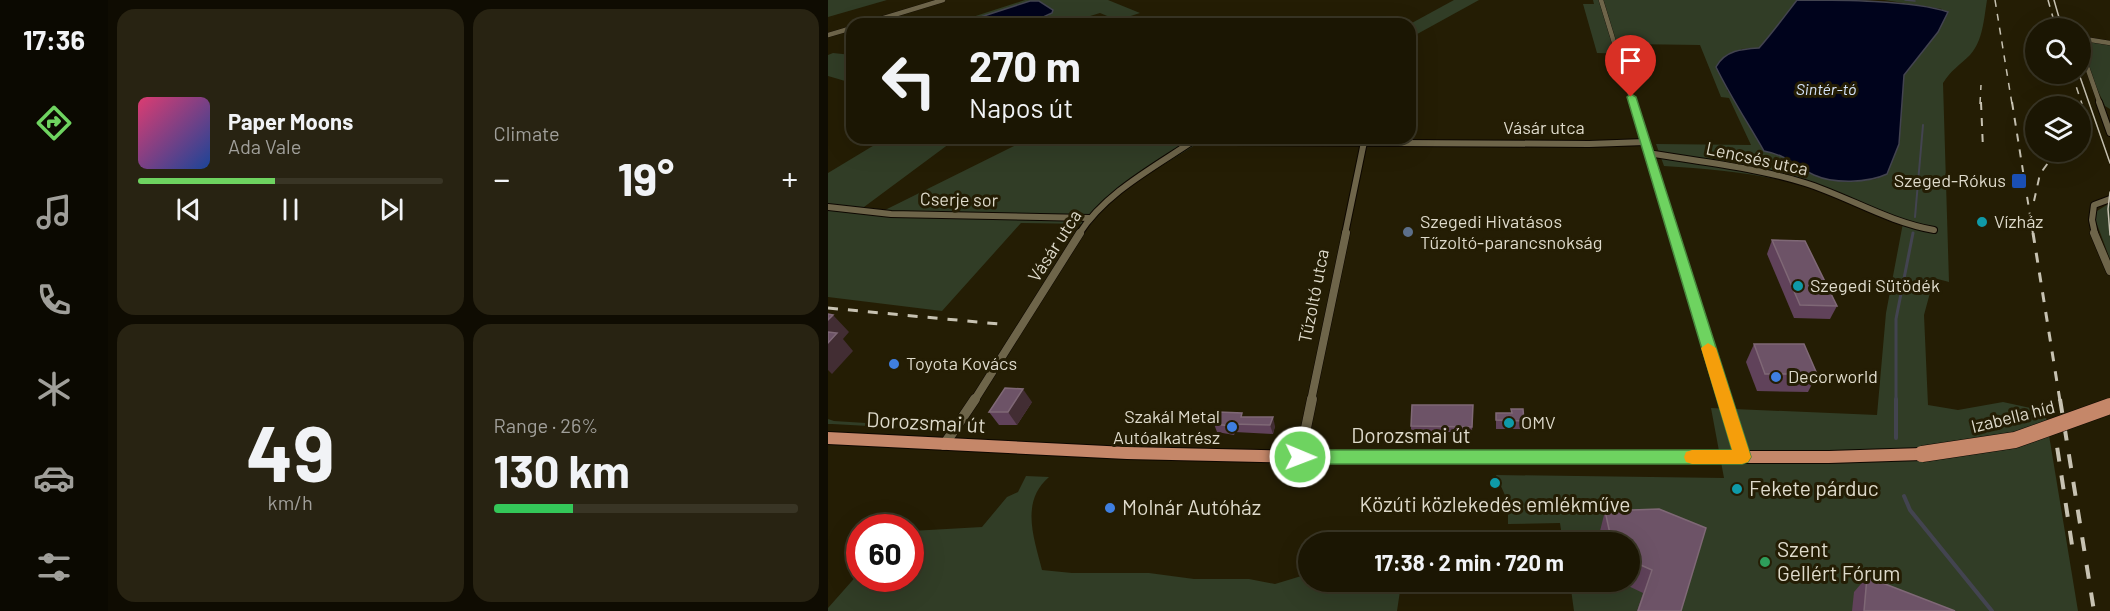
<!DOCTYPE html>
<meta charset="utf-8">
<style>
body{margin:0;font-family:Barlow,sans-serif;background:#282312;color:#f1f3f6;height:100vh;display:flex;flex-direction:column;font-size:22px;white-space:nowrap}
*{box-sizing:border-box;margin:0}
p{font-size:20px;color:#a09f9a}
.icon{flex:none;width:33px;height:33px;fill:none;stroke:currentColor;stroke-width:2;stroke-linecap:round;stroke-linejoin:round}
.map{position:relative;flex:1;overflow:hidden}
.side{display:flex;flex-direction:column;gap:9px;padding:9px;background:#0f0c02;width:720px}
.side>*{flex:none}
.hud{position:absolute;left:18px;top:18px;width:570px;height:126px;border-radius:18px;box-shadow:0 6px 24px #0002,0 0 0 2px #393525;background:#1b1603;color:#f1f3f6;overflow:hidden}
.fabs{position:absolute;left:1197px;top:18px;display:grid;gap:12px}
.fabs a{display:grid;place-items:center;width:66px;height:66px;border-radius:50%;background:#1b1603;box-shadow:0 6px 24px #0002,0 0 0 2px #393525;font-size:30px}
.speed{position:absolute;left:18px;top:514px;display:flex;gap:12px;font-size:30px;font-weight:700;text-align:center}
.speed>*{display:grid;place-content:center;width:78px;height:78px;border-radius:50%;background:#1b1603;box-shadow:0 6px 24px #0002,0 0 0 2px #393525;line-height:1}
.speed .limit{border:9px solid #d22;background:#fff;color:#111}
.pin{position:absolute;display:grid;place-items:center;width:51px;height:51px;color:#fff;margin:-62px -26px;border-radius:50% 50% 50% 0;rotate:-45deg;box-shadow:0 0 6px #0007}
.pin .icon{rotate:45deg}
.me{position:absolute;width:66px;margin:-33px;rotate:91deg;stroke-linejoin:round;filter:drop-shadow(0 0 4px #0008)}
.turn{display:flex;align-items:center;gap:21px;height:126px;padding:0 24px;font-size:27px}
.turn .icon{width:78px;height:78px;stroke-width:2.5}
.turn b{display:block;font-size:42px;line-height:51px}
.big{font-size:45px;font-weight:700;line-height:1.1}
.side .card{flex:1;display:flex;flex-direction:column;justify-content:center;gap:9px;min-width:0;padding:0 21px;border-radius:18px;background:#282312}
.side .dial{align-items:center;gap:0}
.dial b{font-size:78px;line-height:1}
.song{display:flex;align-items:center;gap:18px}
.cover{width:72px;height:72px;border-radius:9px;background:linear-gradient(135deg,hsl(340 70% 55%),hsl(220 70% 35%))}
.played{height:6px;border-radius:3px;background:linear-gradient(90deg,#6ed360 45%,#393525 45%)}
.keys{display:flex;justify-content:space-around;direction:ltr}
.heat{display:flex;justify-content:space-between;align-items:center;font-size:33px;direction:ltr}
.charge{height:9px;border-radius:4px;background:linear-gradient(90deg,#34c759 26%,#393525 0)}
.side .tiles{flex:1;display:grid;gap:9px;grid-template-columns:repeat(2,1fr)}
.trip{position:absolute;left:470px;top:532px;width:342px;height:60px;border-radius:30px;background:#1b1603;box-shadow:0 6px 24px #0002,0 0 0 2px #393525;font-weight:700;line-height:60px;text-align:center}
main{display:flex;flex:1;min-height:0}
.dock{display:flex;flex-direction:column;width:108px;justify-content:space-around;align-items:center;background:#0b0901;color:#a09f9a}
.dock .icon{width:42px;height:42px}
.dock .active{color:#6ed360}
.dock b{font-size:27px;color:#f1f3f6}
.map>svg:first-child{display:block}
</style>
<main>
<nav class="dock">
<b>17:36</b>
<svg class="icon active" aria-label="directions" viewBox="0 0 24 24"><path d="M12 3l9 9-9 9-9-9zM9 14v-3h6M13 9l2 2-2 2"/></svg>
<svg class="icon" aria-label="music" viewBox="0 0 24 24"><path d="M9 18V5l10-2v13"/><circle cx="6" cy="18" r="3"/><circle cx="16" cy="16" r="3"/></svg>
<svg class="icon" aria-label="phone" viewBox="0 0 24 24"><path d="M5 4h4l2 5-3 2q2 4 5 5l2-3 5 2v4C11 20 4 13 5 4z"/></svg>
<svg class="icon" aria-label="climate" viewBox="0 0 24 24"><path d="M12 3v18M4 7l16 10M4 17L20 7"/></svg>
<svg class="icon" aria-label="car" viewBox="0 0 24 24"><path d="M5 17H2v-5l4-1 3-4h7l3 4 3 1v5h-3M9 17h6M6 11h13"/><circle cx="7" cy="17" r="2"/><circle cx="17" cy="17" r="2"/></svg>
<svg class="icon" aria-label="filters" viewBox="0 0 24 24"><path d="M4 7h16M4 17h16"/><circle cx="9" cy="7" r="2"/><circle cx="15" cy="17" r="2"/></svg>
</nav>
<section class="side">
<div class="tiles">
<div class="card">
<div class="song"><i class="cover"></i><div><b>Paper Moons</b><p>Ada Vale</p></div></div>
<div class="played"></div>
<div class="keys"><svg class="icon" aria-label="previous" viewBox="0 0 24 24"><path d="M18 5L8 12l10 7zM5 5v14"/></svg><svg class="icon" aria-label="pause" viewBox="0 0 24 24"><path d="M8 5v14M16 5v14"/></svg><svg class="icon" aria-label="next" viewBox="0 0 24 24"><path d="M6 5l10 7-10 7zM19 5v14"/></svg></div>
</div>
<div class="card"><p>Climate</p>
<div class="heat"><a>−</a><b class="big">19°</b><a>+</a></div>
</div>
<div class="card dial"><b>49</b><p>km/h</p></div>
<div class="card"><p>Range · 26%</p><b class="big">130 km</b><div class="charge"></div></div>
</div>
</section>
<div class="map">
<svg width="1282" height="611" viewBox="0 0 1282 611">
<rect width="100%" height="100%" fill="#241d04"/>
<g fill="#313d26">
<path d="M0,0h59l-59,17z"/>
<path d="M197,0h83l32,13 -34,11h-8l14,-6 -12,-5 -36,11h-36l20,-8 5,-6 -14,-9h-9l-71,23h-8z"/>
<path d="M626,0h25l-69,38v-14z"/>
<path d="M765,0h204c-13,17 -24,32 -38,48l-18,1 -14,41 12,16 25,45 28,8 25,17 9,2 34,3 16,-2 11,-5 12,-30 5,-69 38,-66 -58,-9h103c-3,18 -4,41 -17,55 -10,10 -19,15 -27,28l6,199 -15,-4 -10,37 4,90 30,5 45,-8 42,9 33,200h-504l-4,-29h59v-39h-66l-3,-20 -52,1v-22l-12,-27 228,3 -13,-70 166,7 9,-102 17,-90c-29,-12 -59,-26 -89,-35 -49,-14 -100,-19 -150,-22l-8,-22 95,1 -22,-47 -8,-1 -21,-52 -72,-1 2,10 -33,-1 -14,-49h11z"/>
<path d="M1254,42l28,1v66l-5,-3c-6,-15 -26,-50 -23,-64z"/>
<path d="M5,53l19,2v28l-24,-7v-21z"/>
<path d="M52,138h77l-93,69 21,3 145,-72h167l-2,7c-35,23 -79,44 -104,79l-70,-1 -79,88 -114,-14v-124l53,-32z"/>
<path d="M1282,203v56l-15,-40 2,-8z"/>
<path d="M0,419l6,2 111,7 -3,2 -110,-6h-4z"/>
<path d="M198,476l23,1c-29,25 -15,61 -7,93l30,3h77l45,6h55l26,5 33,-10v8h71l21,9 -3,20h-569v-3l31,-35 1,6h50l1,-48 71,-4 25,-30 11,-5z"/>
</g>
<g fill="#00031c" stroke="#434450" stroke-width="1.5">
<path d="M969,0c40,0 116,0 151,12l-10,20 -34,43 -5,69 -12,30c-19,9 -53,10 -73,1 -21,-10 -25,-19 -50,-24 -16,-28 -34,-55 -48,-84 9,-17 27,-18 43,-19 14,-16 25,-31 38,-48z"/>
<path d="M202,1h9l14,9 -1,3 -24,11h-69z"/>
</g>
<g fill="none" stroke-linecap="round" stroke-linejoin="round">
<path stroke="#434450" stroke-width="1.5" d="M1077,0l10,1"/>
<path stroke="#434450" stroke-width="2" d="M1087,217l8,-92"/>
<path stroke="#434450" stroke-width="3" d="M1068,401v-82l17,-86"/>
<g stroke="#434450" stroke-width="4">
<path d="M1068,399v39"/>
<path d="M1076,496l6,14 82,101"/>
</g>
<g stroke="#0d0700" stroke-width="5">
<g id="street-far3">
<path d="M773,0l32,104"/>
<path d="M36,24l79,-24"/>
<path d="M0,35l24,-7"/>
<path d="M1252,43l11,-3 19,3"/>
<path d="M1252,47l20,57"/>
</g>
</g>
<g stroke="#0d0700" stroke-width="8">
<g id="street-far2">
<path d="M805,102l40,132"/>
<path d="M1271,102l11,31"/>
<path d="M238,138l11,3 512,3 56,-2"/>
<path d="M820,153c53,9 106,14 157,30 44,14 83,39 129,47"/>
<path d="M0,207l63,7 198,4"/>
<path d="M251,234c26,-41 74,-66 114,-93"/>
<path d="M517,234l19,-92"/>
<path d="M1267,234l-3,-14 2,-15 16,-6"/>
</g>
</g>
<g stroke="#0d0700" stroke-width="9">
<g id="street-far1">
<path d="M845,233l52,168"/>
<path d="M1266,233l16,38"/>
<path d="M146,401l106,-168"/>
<path d="M483,401l35,-168"/>
</g>
</g>
<g stroke="#0d0700" stroke-width="11">
<g id="street">
<path d="M896,399l18,58"/>
<path d="M116,445l31,-46"/>
<path d="M472,457l12,-58"/>
</g>
</g>
<g stroke="#0d0700" stroke-width="2">
<path id="primary" d="M0,432l299,15 173,4h529l93,-3 5,2 2,4 -2,4 -5,2 -93,3h-529l-173,-4 -299,-15z"/>
</g>
<use href="#street-far3" stroke="#6e654a" stroke-width="4.5"/>
<use href="#street-far2" stroke="#6e654a" stroke-width="6"/>
<use href="#street-far1" stroke="#6e654a" stroke-width="8"/>
<use href="#street" stroke="#6e654a" stroke-width="10"/>
<use href="#primary" fill="#c58769" fill-rule="evenodd"/>
<g stroke="#c7c2b2" stroke-width="1.5">
<path d="M1226,0l8,28"/>
<path d="M1251,74l31,89"/>
<path d="M1282,192l-2,17 2,26"/>
</g>
<g stroke="#c7c2b2" stroke-width="1.5" stroke-dasharray="7 7" stroke-linecap="butt">
<path d="M1167,0l17,104"/>
<path d="M1220,0l8,28"/>
<path d="M1244,74l10,30"/>
<path d="M1152,104l1,-19"/>
</g>
<g stroke="#c7c2b2" stroke-width="2" stroke-dasharray="8 8" stroke-linecap="butt">
<path d="M1153,102l2,47"/>
<path d="M1184,102l21,132"/>
<path d="M1252,131l3,-14 -1,-15"/>
<path d="M1206,201l6,-27 16,-22"/>
</g>
<g stroke="#c7c2b2" stroke-width="3" stroke-dasharray="10 10" stroke-linecap="butt">
<path d="M1205,233l27,168"/>
<path d="M0,308l171,16"/>
</g>
<g stroke="#c7c2b2" stroke-width="4" stroke-dasharray="14 14" stroke-linecap="butt">
<path d="M1232,399l34,212"/>
<path d="M1225,420l19,125"/>
</g>
<g stroke="#0d0700" stroke-width="17" stroke-linecap="butt">
<path id="primary-bridge" d="M1094,454l93,-14 95,-34"/>
</g>
<use href="#primary-bridge" stroke="#c58769" stroke-width="16"/>
</g>
<g fill="#60425a">
<path d="M944,240l65,66 -7,13 -36,-1 -27,-64z"/>
<path d="M926,344l63,30 -9,18 -51,-1 -11,-29z"/>
<path d="M204,402l-15,23h-18l-10,-13z"/>
<path d="M645,405l-1,27h-61v-6z"/>
<path d="M668,413h15l13,8 -1,8h-27z"/>
<path d="M416,417l31,9 -2,8 -38,-2 -1,3 -17,-3 -3,-8z"/>
<path d="M831,509l22,102h-44l6,-18 -23,-11h9v-39h-29l-1,-8 6,-24z"/>
<path d="M1039,577l88,34h-103l2,-19z"/>
</g>
<g fill="#422d33">
<path d="M5,315l16,17 -6,7 10,12 -21,23 -4,-4v-50z"/>
<path d="M195,389l9,13 -15,23 -9,-13z"/>
<path d="M445,417l2,9 -2,8 -3,-9z"/>
<path d="M404,424l3,8 -1,3 -3,-9z"/>
</g>
<g fill="#6d5367" stroke="#7f6876" stroke-width="1.5">
<path d="M944,240l33,1 32,65 -37,-1z"/>
<path d="M0,314l5,1 -5,5z"/>
<path d="M0,332l9,1 -9,10z"/>
<path d="M926,344h50l13,30h-52z"/>
<path d="M177,388l18,1 -15,23h-19z"/>
<path d="M584,405h61l-1,22 -61,-1z"/>
<path d="M683,409h12l1,12 -28,-1v-7h16z"/>
<path d="M390,412l24,1 -1,4h32l-3,8 -38,-1 -1,2 -17,-2z"/>
<path d="M831,509l47,19 -25,83h-43l14,-41 -23,-10v-17h-17l-7,-32z"/>
<path d="M1039,577l88,34h-91z"/>
</g>
<path fill="#6ed360" stroke="#48893e" stroke-width="1.5" d="M803,94l5,3 115,360 -3,5 -6,2h-442l-6,-2 -3,-5 3,-5 6,-2h432l-105,-353z"/>
<path fill="#f59e0b" d="M880,343l8,5 35,109 -3,5 -6,2h-50l-6,-2 -2,-5 2,-5 6,-2h40l-31,-102z"/>
<rect fill="#1a4fb4" stroke="#241d04" stroke-width="2" x="1183" y="173" width="16" height="16" rx="3"/>
<g fill="#0f9aa8" stroke="#241d04" stroke-width="2">
<circle cx="1154" cy="222" r="6"/>
<circle cx="970" cy="286" r="6"/>
<circle cx="681" cy="423" r="6"/>
<circle cx="667" cy="483" r="6"/>
<circle cx="909" cy="489" r="6"/>
</g>
<circle fill="#5c6f8a" stroke="#241d04" stroke-width="2" cx="580" cy="232" r="6"/>
<g fill="#3f7fe0" stroke="#241d04" stroke-width="2">
<circle cx="66" cy="364" r="6"/>
<circle cx="948" cy="377" r="6"/>
<circle cx="404" cy="427" r="6"/>
<circle cx="282" cy="508" r="6"/>
</g>
<circle fill="#2e9e5b" stroke="#241d04" stroke-width="2" cx="937" cy="562" r="6"/>
<g text-anchor="middle" stroke-width="6" stroke-linejoin="round" paint-order="stroke">
<g font-size="16" font-style="italic" fill="#d6e5fd" stroke="#241d04">
<text x="998" y="95">Sintér-tó</text>
</g>
<g font-size="18" fill="#dedacb" stroke="#241d04">
<text x="716" y="134">Vásár utca</text>
<text transform="translate(929 159) rotate(12)" y="6">Lencsés utca</text>
<text transform="translate(131 200) rotate(1)" y="6">Cserje sor</text>
<text transform="translate(227 246) rotate(-57)" y="6">Vásár utca</text>
<text transform="translate(486 296) rotate(-79)" y="6">Tűzoltó utca</text>
<text transform="translate(1185 417) rotate(-14)" y="6">Izabella híd</text>
</g>
<g font-size="18" fill="#dedacb" stroke="#241d04" text-anchor="start">
<text x="1178" y="187" text-anchor="end">Szeged-Rókus</text>
<text x="592" y="228">Szegedi Hivatásos<tspan x="592" dy="21">Tűzoltó-parancsnokság</tspan></text>
<text x="1166" y="228">Vízház</text>
<text x="982" y="292">Szegedi Sütödék</text>
<text x="78" y="370">Toyota Kovács</text>
<text x="960" y="383">Decorworld</text>
<text x="392" y="423" text-anchor="end">Szakál Metal<tspan x="392" dy="21">Autóalkatrész</tspan></text>
<text x="693" y="429">OMV</text>
</g>
<g font-size="21" fill="#dedacb" stroke="#241d04">
<text transform="translate(98 423) rotate(3)" y="7">Dorozsmai út</text>
<text x="583" y="443">Dorozsmai út</text>
</g>
<g font-size="21" fill="#dedacb" stroke="#241d04" text-anchor="start">
<text x="921" y="496">Fekete párduc</text>
<text x="667" y="512" text-anchor="middle">Közúti közlekedés emlékműve</text>
<text x="294" y="515">Molnár Autóház</text>
<text x="949" y="557">Szent<tspan x="949" dy="24">Gellért Fórum</tspan></text>
</g>
</g>
</svg>
<div class="fabs">
<a><svg class="icon" aria-label="search" viewBox="0 0 24 24"><circle cx="10" cy="10" r="6"/><path d="M15 15l6 6"/></svg></a>
<a><svg class="icon" aria-label="layers" viewBox="0 0 24 24"><path d="M12 4l9 5-9 5-9-5zM3 14l9 5 9-5"/></svg></a>
</div>
<div class="speed"><div class="limit">60</div></div>
<div class="pin" style="left:803px;top:97px;background:#d93025"><svg class="icon" aria-label="arrive" viewBox="0 0 24 24"><path d="M6 21V4h12l-3 4 3 4H6"/></svg></div>
<svg class="me" style="left:472px;top:457px" viewBox="-20 -20 40 40"><circle r="17" fill="#6ed360" stroke="#fff" stroke-width="3"/><path d="M0-11L8 9 0 5-8 9z" fill="#fff"/></svg>
<div class="trip">17:38 · 2 min · 720 m</div>
<div class="hud">
<div class="turn"><svg class="icon" aria-label="left" viewBox="0 0 24 24"><path d="M17 20v-9H6M10 6l-5 5 5 5"/></svg><div><b>270 m</b>Napos út</div></div>
</div>
</div>
</main>
